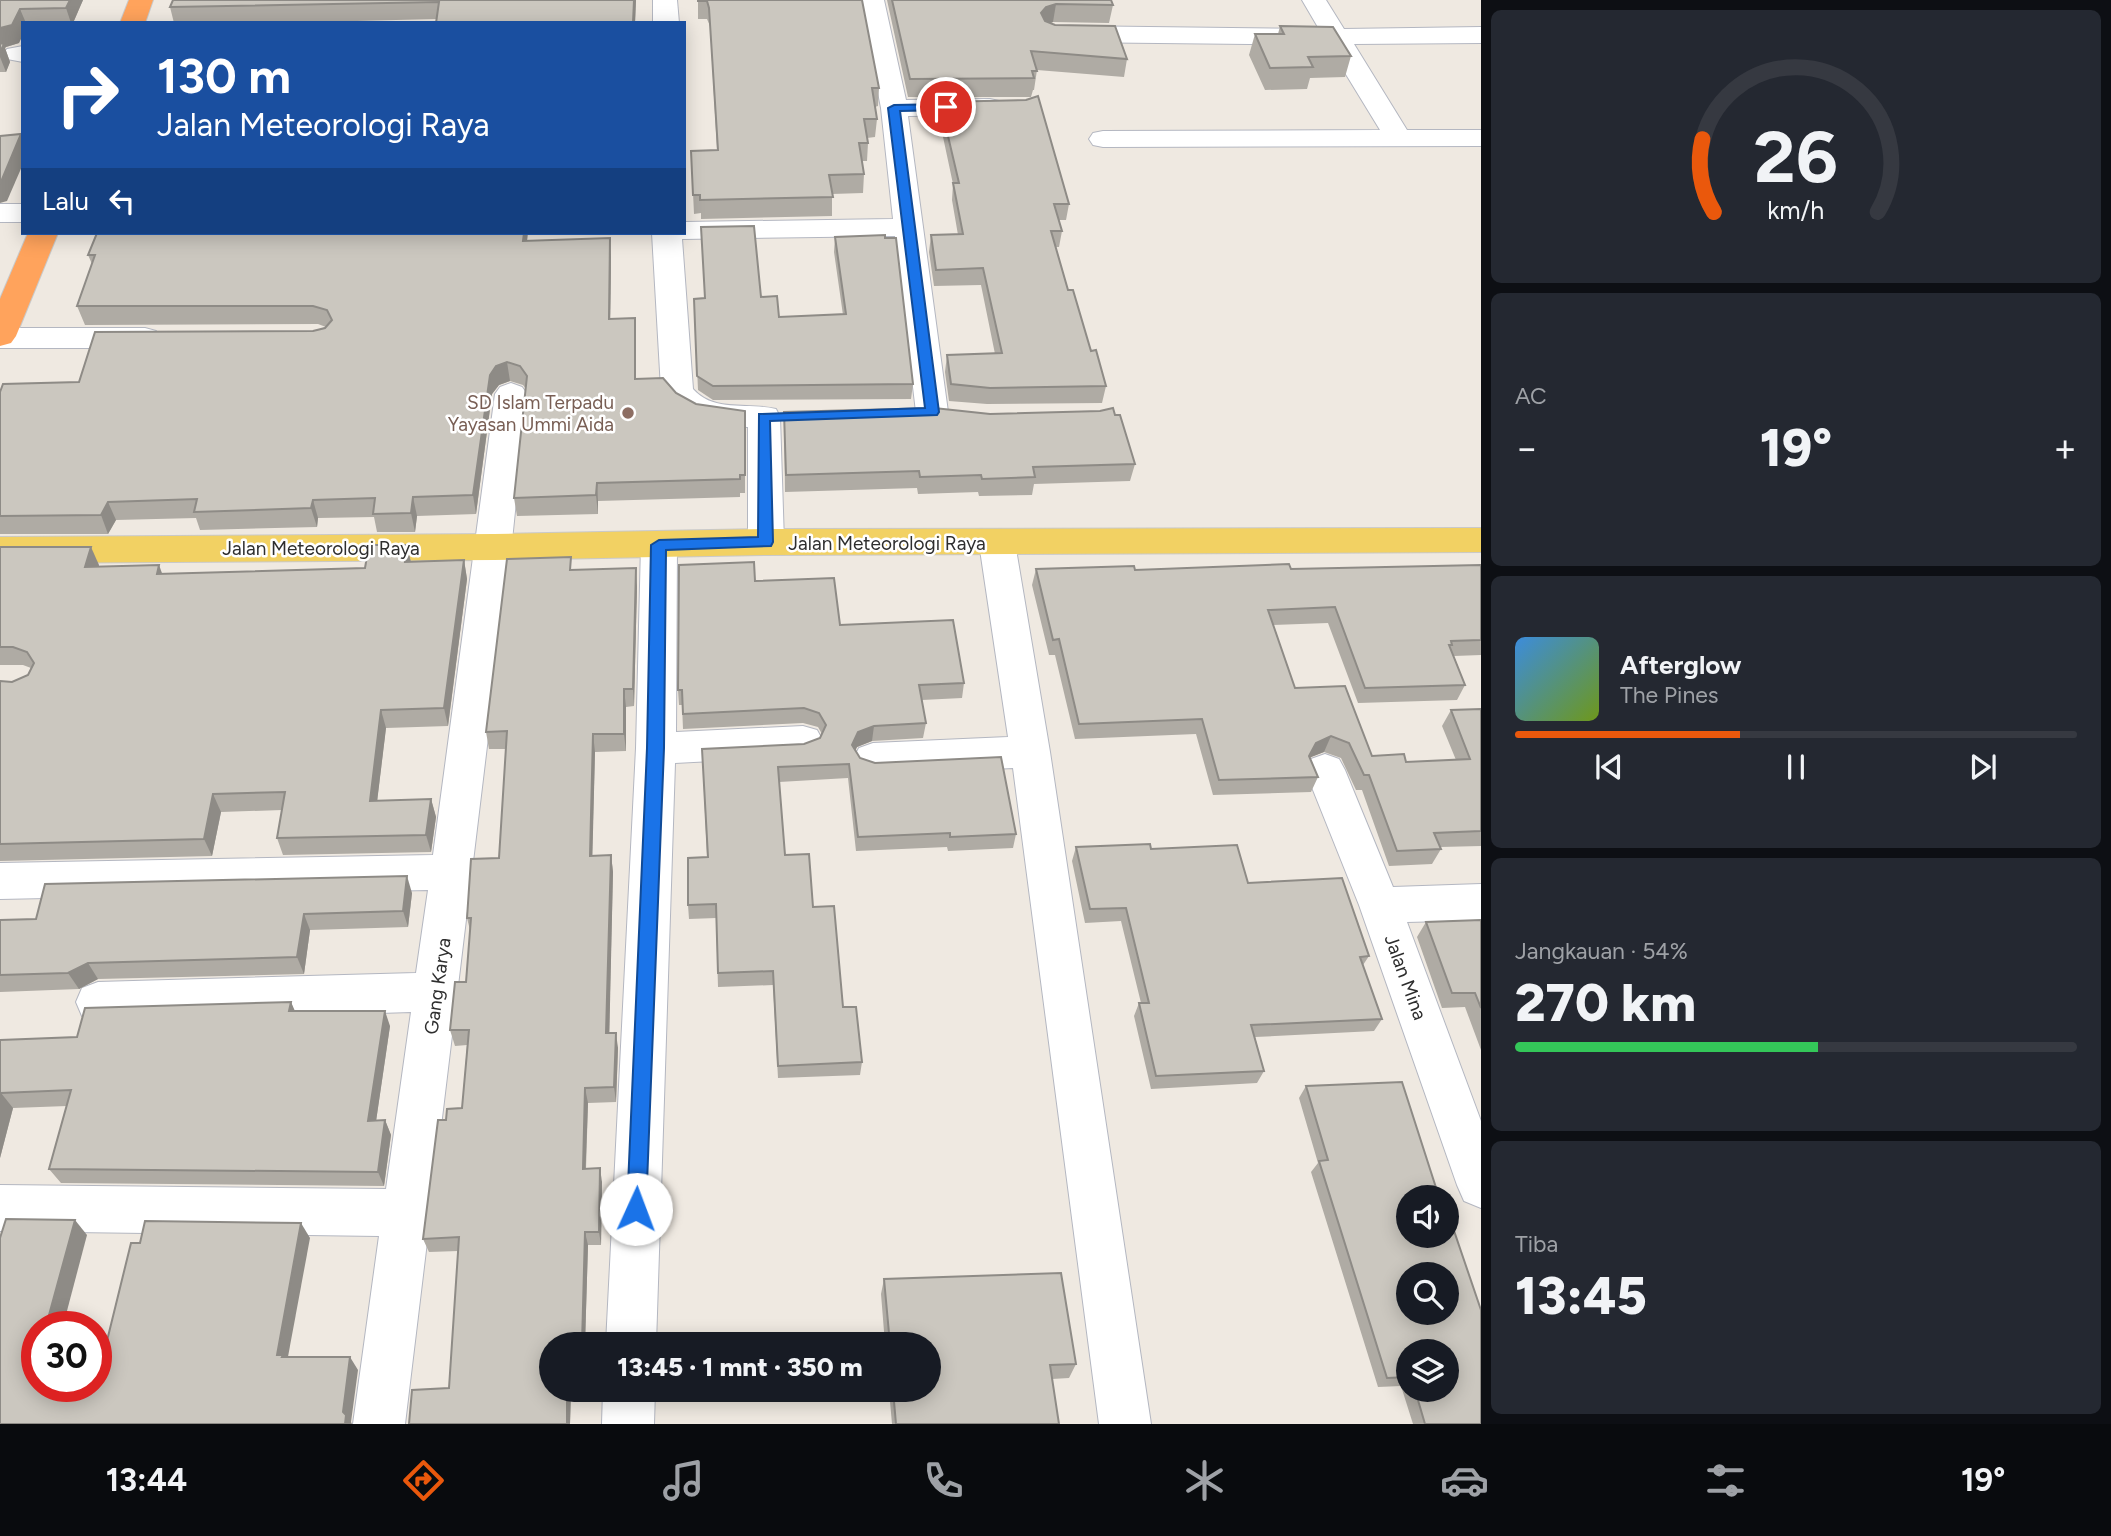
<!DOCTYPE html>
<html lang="id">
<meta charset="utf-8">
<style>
body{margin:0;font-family:Figtree,sans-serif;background:#242831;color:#f1f3f6;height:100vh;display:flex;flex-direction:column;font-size:26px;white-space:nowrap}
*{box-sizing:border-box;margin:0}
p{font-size:23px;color:#9ea1a6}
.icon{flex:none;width:38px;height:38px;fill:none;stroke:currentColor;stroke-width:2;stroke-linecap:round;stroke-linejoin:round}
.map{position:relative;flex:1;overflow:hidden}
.side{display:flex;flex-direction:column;gap:10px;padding:10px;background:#0d0f14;width:630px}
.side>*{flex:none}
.top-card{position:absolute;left:21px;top:21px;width:665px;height:214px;border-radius:0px;box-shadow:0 4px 18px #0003;background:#1a4fa0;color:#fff;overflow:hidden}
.buttons{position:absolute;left:1396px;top:1185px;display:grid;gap:14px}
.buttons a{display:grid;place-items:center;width:63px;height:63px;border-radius:50%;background:#171b24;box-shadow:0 4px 18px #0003;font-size:35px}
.speed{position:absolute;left:21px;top:1311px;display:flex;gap:14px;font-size:35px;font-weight:700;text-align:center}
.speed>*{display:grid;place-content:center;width:91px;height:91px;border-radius:50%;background:#171b24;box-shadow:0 4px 18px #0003;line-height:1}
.speed .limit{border:10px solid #d22;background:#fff;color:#111}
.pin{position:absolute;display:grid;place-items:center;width:60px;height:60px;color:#fff;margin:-30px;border:4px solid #fff;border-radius:50%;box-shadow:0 2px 7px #0007}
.me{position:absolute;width:77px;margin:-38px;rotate:2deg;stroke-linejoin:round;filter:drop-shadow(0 0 5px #0008)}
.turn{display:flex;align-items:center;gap:24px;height:147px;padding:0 21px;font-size:32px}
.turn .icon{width:91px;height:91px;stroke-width:2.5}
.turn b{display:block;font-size:49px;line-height:60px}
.then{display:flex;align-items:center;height:66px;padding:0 21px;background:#0003;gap:14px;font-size:26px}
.big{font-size:52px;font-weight:800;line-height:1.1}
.side .card{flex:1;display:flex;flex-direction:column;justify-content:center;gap:10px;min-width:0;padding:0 24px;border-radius:10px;background:#242831}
.side .dial{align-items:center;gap:0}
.dial svg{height:182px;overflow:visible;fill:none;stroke:#363941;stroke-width:7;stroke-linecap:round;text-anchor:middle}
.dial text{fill:#f1f3f6;stroke:none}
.song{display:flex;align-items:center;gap:21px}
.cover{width:84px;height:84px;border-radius:10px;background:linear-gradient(135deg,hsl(210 70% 55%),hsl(80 70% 35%))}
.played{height:7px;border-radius:4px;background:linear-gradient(90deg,#ea580c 40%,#363941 40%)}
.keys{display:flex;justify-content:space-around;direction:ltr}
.heat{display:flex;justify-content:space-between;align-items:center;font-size:38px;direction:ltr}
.charge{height:10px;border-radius:5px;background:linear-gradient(90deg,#34c759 54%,#363941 0)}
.trip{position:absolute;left:539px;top:1332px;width:402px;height:70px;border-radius:35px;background:#171b24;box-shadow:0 4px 18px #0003;font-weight:800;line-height:70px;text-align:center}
.tab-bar{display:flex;height:112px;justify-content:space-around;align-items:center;background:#090b0e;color:#9ea1a6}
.tab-bar .icon{width:49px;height:49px}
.tab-bar .selected{color:#ea580c}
.tab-bar b{font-size:32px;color:#f1f3f6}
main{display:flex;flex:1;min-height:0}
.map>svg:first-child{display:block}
</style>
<main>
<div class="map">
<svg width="1481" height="1424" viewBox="0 0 1481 1424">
<rect width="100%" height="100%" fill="#efe9e1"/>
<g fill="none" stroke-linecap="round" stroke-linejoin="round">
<g stroke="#b4b7c1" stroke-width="2">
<g id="minor">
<path d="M653,0h24l2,23h-26z"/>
<path d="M860,0h24l22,100 84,-1 9,2 4,6 -4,6 -9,2 -82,1 40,296 -4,8 -12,3 -12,-3 -4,-8 -21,-176 -213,3 11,150c21,24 55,13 83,20l4,8 4,125 -6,9 -12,4 -12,-4 -6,-9v-115c-39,-1 -66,-4 -87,-38l-9,-156h32v-11l209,-3 -12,-111z"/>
<path d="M1302,0h24l18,29 137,-2v16l-127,1 53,86h74v16l-378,1 -10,-2 -4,-6 4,-6 10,-2 277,-1 -52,-85 -261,-3 -9,-3 -4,-5 4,-5 9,-3 252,3z"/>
<path d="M23,46v16l-16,-3 -4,-5 4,-5z"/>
<rect x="0" y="204" width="23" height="18"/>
<path d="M0,328h145l11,3 5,7 -5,7 -11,3h-145z"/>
<path d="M511,383l11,4 5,7 -14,137 -108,893h-52l26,-188 -379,-5v-46l386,4 25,-177 -313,10 -16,-6 -6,-14 6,-14 16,-6 318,-9 12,-83 -428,9v-36l433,-8 62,-461 5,-7z"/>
<path d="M997,530l12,4 6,9 35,209 101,672h-52l-86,-656 -140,7 -14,-5 -6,-11 6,-11 14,-5 135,-6 -29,-194 6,-9z"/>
<path d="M659,532l12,4 6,9 -1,187 127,-6 14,4 6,11 -6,11 -14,4 -128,7 -19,581h-50l30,-596 5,-203 6,-9z"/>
<path d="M1325,754l14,5 6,11 48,117 88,-3v36l-74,2 74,199v87l-17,-7 -7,-16 -98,-280 -54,-135 6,-11z"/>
<path d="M603,1390h52l-1,34h-52z"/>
</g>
</g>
<g stroke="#c9c9c9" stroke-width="2">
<path id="major" d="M1481,528v24l-715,3 -272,5 -494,3v-26l494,-3 272,-5z"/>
</g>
<g stroke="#c9c9c9" stroke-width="2">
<g id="highway">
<path d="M129,0h24l-8,23h-25z"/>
<path d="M28,233h30l-42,103 -5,7 -11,3v-47z"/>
</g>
</g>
<use href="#minor" fill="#fff" fill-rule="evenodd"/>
<use href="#major" fill="#f2d163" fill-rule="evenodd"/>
<use href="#highway" fill="#ffa35c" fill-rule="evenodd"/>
</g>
<g fill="#afaba4" fill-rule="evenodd">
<path d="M0,0h83l-10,23h-50l-4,20 -13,4 -1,1 5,14 -4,10h-6z"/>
<path d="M173,0h463l-1,23 -199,-4 -159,4h-103l-4,-16z"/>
<path d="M698,0h164l17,88 -1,18 -3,1 2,12 -2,18 -8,1 1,5 -1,18h-5l2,13 -1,19 -31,1v22l-131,3v-6l-7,1 -3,-63 26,-1 -7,-124 -3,-7h-9z"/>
<path d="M887,0h224l2,5 -4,18 -56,-1 -3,1 77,36 -3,18 -87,-7 -3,20h-1l-2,7h-123z"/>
<path d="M1280,26l71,30 -6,21 -35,1 -3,11 -42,1 -16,-35 6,-21h23z"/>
<path d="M940,102l129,102 -3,16h-7l3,11 -3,16h-3l12,43 23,61 15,35 -4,17 -115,1 -38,-3 -4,-29 2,-17 48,-1 -14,-69 -47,1 -5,-34 2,-17h27l-6,-35 1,-16 -14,-66z"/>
<path d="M835,237l78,147 -2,15 -198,1 -15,-10 -4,-91 67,-2 18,20 64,-2 -9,-63z"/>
<path d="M610,238l1,19 -1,62 25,-1 1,61 40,14 20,11 49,7v82h-5v4l-142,4v13l-81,2 -3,-18 12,-109 -3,-4 -13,-4 -11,4 -7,9 -16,120 -59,2 -2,16h-38l-3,-15 -56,1 -1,9 -117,3 -4,-12 -80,2 -8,14h-108v-142l79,-10 234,-51 13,-4 -8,-3 -233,1 -8,-19 15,-42 -4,-9z"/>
<path d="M784,412l331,3 20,49 -5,17 -96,3 -2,11 -53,1 -1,-4 -60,2 -1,-6 -132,4z"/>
<path d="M407,545l4,17 53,-2 3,19 -19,147 -62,2 -9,73 54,-2 5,18 -5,35 -148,3 -6,-17 5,-28 -61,2 -9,44 -212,5v-180l12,1 16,-7 3,-7 -8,-3h-23v-118l99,18v2l63,7 203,-6z"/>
<path d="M1481,565v90l-27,1 11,29 -8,15 -99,3 -30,-80 -55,2 22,63 77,68 34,6 50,-2 -14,-34 9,-16 30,-1v137l-41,1 1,2 -9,15 -43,2 -27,-76h-6l-15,-32 -17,-6 -14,5 8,20 -7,15 -98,3 -17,-61 -121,5 -20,-84h-6l-17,-70 4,-16 99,1 156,-1z"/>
<path d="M572,570l65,16 -3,120 -8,1v44l-31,1 -3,104 19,-1 2,17 -4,161 9,15 -2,54 -28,1 -2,66 16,13 -1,63h-13l-3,99h-34l20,46 -1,34h-161l40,-36 9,-137 -29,1 -6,-13 23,-119 16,-12 5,-63 -12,1 -5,-16 16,-48 4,-52 -3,-12 32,-60 7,-109h-17l-3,-17z"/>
<path d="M755,581l85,44 124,58 -2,15 -40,2 4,23 -3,15 -51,3 -15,6 -2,3 5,8 156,76 -3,14 -65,3 -1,-4 -91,4 -8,-73 -69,4 6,73 28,52 30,100 19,55 -2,13 -82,3 -5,-93 -55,2 -2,-69 -27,1 -1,-14 19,-48 -5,-108 102,-5 16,-6 2,-4 -4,-7 -15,-4 -120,6 -1,-24h-3l-1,-15z"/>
<path d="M1076,847l75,2 97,34 121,73 -6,9 19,54 -8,12 -119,6 9,34 -7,12 -106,6 -17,-73 5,-13h2l-20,-82 -36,2 -13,-62z"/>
<path d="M412,893l-4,34 -98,3 -6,44 -206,5 -19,10 -79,3v-72l36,-1z"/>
<path d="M1481,920v130l-16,-43 -23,1 -25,-71 9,-15z"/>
<path d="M291,1002l3,9 96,15 -14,95 9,-1 6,15 -7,51 -323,-3 -12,-14 18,-63 -54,2 -13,50v-118l77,-3z"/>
<path d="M1306,1086l103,111 72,227h-68l-12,-38 -23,1 -67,-215 7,-9 -19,-65zM1409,1351l38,39h-38z"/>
<path d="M884,1279l192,85 -7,14 -17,1 7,45h-167l-3,-34h40v-46h-44l-4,-50z"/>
</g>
<g fill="#8e8b86">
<path d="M70,0h13l-10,23h-2l-5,-15z"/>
<path d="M634,0h2l-1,23h-2z"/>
<path d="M1056,4l-3,18 -10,4 -2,-13 5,-6z"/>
<path d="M20,9l6,14h-3v12l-4,8 -13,4 -1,1 5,14 -4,10 -6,-15v-29z"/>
<path d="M21,134l2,5v25l-16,37 -7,2v-19z"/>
<path d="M524,233h4l-3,26 -2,-18z"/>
<path d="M610,238l1,19 -1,80 -1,-18z"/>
<path d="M635,318l1,19v61l-1,-19z"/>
<path d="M507,362l3,19 -11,4 -7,9 -16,120 -3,-19 17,-120 6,-9z"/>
<path d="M597,483l1,18v13l-2,-19z"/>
<path d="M413,497l4,19 -2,16 -4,-19z"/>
<path d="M313,500l5,18 -1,9 -6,-19z"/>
<path d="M108,502l8,18 -8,14 -7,-19z"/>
<path d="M407,545l4,18 -6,-1z"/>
<path d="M91,547l8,18 -6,21 -8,-19z"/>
<path d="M464,560l3,19 -19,147 -4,-18z"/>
<path d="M159,565l7,19 -9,-10z"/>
<path d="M636,568l1,18 -3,120 -1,-17z"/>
<path d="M624,689l2,18v44l-2,-17z"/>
<path d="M381,710l5,18 -11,91 -5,-18z"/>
<path d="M874,726l-2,15 -15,6 -6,13 1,-15 6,-13z"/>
<path d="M593,734l2,18 -3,120 -2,-16z"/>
<path d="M1331,736l-7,16 -15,6 7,-15z"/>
<path d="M213,794l8,18 -9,44 -8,-17z"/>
<path d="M431,799l5,18 -5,35 -5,-17z"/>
<path d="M611,855l2,17 -4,177 -3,-16z"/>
<path d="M407,876l5,17 -4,34 -5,-16z"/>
<path d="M304,914l6,16 -6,44 -7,-17z"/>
<path d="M88,963l10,16 -19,10 -11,-16z"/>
<path d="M291,1002l7,16 -9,-7z"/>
<path d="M385,1011l5,15 -16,109 -6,-14z"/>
<path d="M616,1033l2,15 -2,54 -2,-15z"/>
<path d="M585,1088l3,15 -3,80 -2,-14z"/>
<path d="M1,1093l12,15 -13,50v-60z"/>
<path d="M385,1120l6,15 -7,51 -6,-14z"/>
<path d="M600,1168l2,14 -1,63 -2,-13z"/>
<path d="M75,1220l12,15 -24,91h-17z"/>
<path d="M301,1223l9,15 -23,124 -10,-7z"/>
<path d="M585,1232l3,13 -3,99h-3z"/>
<path d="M350,1357l8,13 -7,52 1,2h-7l-2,-12z"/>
<path d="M567,1390h4l-1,34h-3z"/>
</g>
<g fill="#cbc7bf" stroke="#8e8b86" stroke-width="2" fill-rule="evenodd">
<path d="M0,0h70l-4,8 -46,1 -8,16 -12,3z"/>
<path d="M173,0h461l-1,23h-197l3,-21 -269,5z"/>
<path d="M698,0h164l17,88h-7l5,31h-13l4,24h-9l5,31 -35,1 4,22 -133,3v-5h-7l-2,-44 27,-1 -9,-142 -2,-7h-9z"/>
<path d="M892,0h219l2,5 -57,-1 -10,3 -5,6 4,8 10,4 60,1 12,33 -96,-8 6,20h-5l2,7 -124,1z"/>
<path d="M1280,26l53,1 18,29 -43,1 5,10 -43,1 -15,-34h29z"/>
<path d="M0,43l4,1 -4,8z"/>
<path d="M1038,96l31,108h-15l8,27h-11l17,59h5l18,61 5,-1 10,36 -116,2 -39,-4 -4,-29 55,-2 -19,-85 -47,2 -5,-35 32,-1 -10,-51h6l-19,-81 86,-2z"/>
<path d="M21,134l-21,50v-48z"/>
<path d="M754,226l7,71 16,-1 2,21 67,-3 -11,-77 50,-2v3h11l17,146 -200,2 -16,-10 -3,-77 11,-1 -4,-71z"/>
<path d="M97,233h427l-1,8 87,-3 -1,81 26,-1v61l28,-1 13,15 20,11 49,7v64h-5v4l-143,4 -1,12 -82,3 13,-122 -7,-10 -13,-4 -11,4 -6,9 -17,120 -60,2 -2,16 -38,1 2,-16 -62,2 -2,8 -117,4 3,-13 -89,3 -7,13 -101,1v-124l3,-8 76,-2 16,-50 218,-1 12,-3 7,-8 -5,-10 -14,-4h-236l18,-51h-7z"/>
<path d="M934,408l56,6 110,-3 13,-3 2,7h5l15,49 -102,3 2,10 -53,2 -1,-4 -61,2 -1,-6 -133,4 -2,-63z"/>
<path d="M369,545h38l-2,17 59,-2 -20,148 -63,2 -11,91 61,-2 -5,36 -149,3 8,-46 -72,2 -9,45 -204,5v-163l12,1 16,-7 6,-12 -7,-11 -14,-5h-13v-100h91l-6,20 74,-2 -2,9 208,-6z"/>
<path d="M571,557l-1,13 66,-2 -3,121h-9v45h-31l-3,122 21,-1 -5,178h10l-2,54 -29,1 -2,81 17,-1 -1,64h-14l-3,112h-31v46h16v34h-158l3,-34 37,-2 10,-151 -36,2 15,-119h8l1,-11 15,-1 7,-78h-19l5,-48h11l5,-64h-4l4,-59 28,-1 8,-127 -21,1 21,-173z"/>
<path d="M754,562l1,19 79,-3 6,47 113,-5 11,63 -45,2 7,38 -52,3 -16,6 -6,13 8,13 15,5 126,-6 15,77 -66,3v-4l-92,4 -9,-73 -71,3 7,88 24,-1 4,53 21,-1 9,101h13l6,55 -84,4 -5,-95 -55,2 -2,-69 -28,1v-47l20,-1 -6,-108 102,-5 16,-6 6,-13 -7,-12 -15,-5 -121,6 -1,-24h-4l1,-125z"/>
<path d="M1289,564l2,5 190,-4v75l-30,1 1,4h-3l16,40 -100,3 -30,-81 -67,3 27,78 50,-2 27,70 32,-2 2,8 64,-3 -19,-49 30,-1v122l-47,2 7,16 -44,2 -28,-76h-5l-15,-32 -18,-7 -15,7 -7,13 9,21 -99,3 -17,-61 -123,5 -20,-85 -6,1 -17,-71 98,-3 1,4z"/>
<path d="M1150,844l1,5 86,-4 11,38 94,-5 27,78 -9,1 22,62 -131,6 13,46 -108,5 -17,-73h10l-23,-95 -36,1 -14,-62z"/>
<path d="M407,876l-4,35 -99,3 -7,43 -209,6 -20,10 -68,2v-55l36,-1 9,-35z"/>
<path d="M1481,920v88l-6,-15h-23l-26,-71z"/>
<path d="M291,1002l-2,9h96l-17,110 17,-1 -7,52 -329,-3 22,-79 -70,3 -1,5v-58l77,-3 8,-29z"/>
<path d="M1402,1082l37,115h-30v39h38v-14h4l30,88v114h-56l-10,-34h32v-39h-38v26l-22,1 -68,-217 9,-1 -22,-74zM1409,1274h38v38h-38z"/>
<path d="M6,1219l69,1 -29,106h-9v60h59v-33h8l27,-110h9l5,-22 156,2 -24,132h6l-1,2h68l-7,55 3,3 -1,9h-345v-186z"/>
<path d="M1061,1273l15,91 -26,1 9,59h-163l-3,-34h36v-46h-39l-6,-65z"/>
</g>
<path fill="#1a73e8" stroke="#114b97" stroke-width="2" d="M946,104l4,1v5l-50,1 39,301 -2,3 -167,6 3,121 -2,4 -105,4 -2,198 -18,461 -2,6 -8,3 -7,-3 -2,-6 20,-461 4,-203 8,-5 99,-3 1,-123 166,-6 -37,-300 6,-3z"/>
<circle fill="#8d6e63" stroke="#fff" stroke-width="2.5" cx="628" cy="413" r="7"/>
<g text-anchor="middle" stroke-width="5" stroke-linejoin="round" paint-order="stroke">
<g font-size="19" fill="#785e54" stroke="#fff" text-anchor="end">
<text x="614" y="409">SD Islam Terpadu<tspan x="614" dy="22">Yayasan Ummi Aida</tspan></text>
</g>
<g font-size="19" fill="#2e2e2e" stroke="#fff">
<text x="887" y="550">Jalan Meteorologi Raya</text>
<text x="321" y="555">Jalan Meteorologi Raya</text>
<text transform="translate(1406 977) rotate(70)" y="7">Jalan Mina</text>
<text transform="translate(437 986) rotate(-82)" y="7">Gang Karya</text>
</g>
</g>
</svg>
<div class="buttons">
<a><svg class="icon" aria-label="sound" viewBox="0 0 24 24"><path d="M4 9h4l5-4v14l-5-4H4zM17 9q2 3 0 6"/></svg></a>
<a><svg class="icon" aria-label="search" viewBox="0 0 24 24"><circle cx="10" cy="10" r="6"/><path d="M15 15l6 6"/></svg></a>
<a><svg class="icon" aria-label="layers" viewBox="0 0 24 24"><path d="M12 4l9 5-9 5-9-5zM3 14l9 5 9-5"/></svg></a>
</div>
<div class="speed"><div class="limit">30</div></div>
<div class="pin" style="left:946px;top:107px;background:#d93025"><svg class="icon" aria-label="arrive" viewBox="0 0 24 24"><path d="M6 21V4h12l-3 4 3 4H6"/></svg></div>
<svg class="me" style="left:636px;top:1209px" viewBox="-20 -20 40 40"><circle r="19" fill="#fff"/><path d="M0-13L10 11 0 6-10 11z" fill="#1a73e8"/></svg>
<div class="trip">13:45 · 1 mnt · 350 m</div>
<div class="top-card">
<div class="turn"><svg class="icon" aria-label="right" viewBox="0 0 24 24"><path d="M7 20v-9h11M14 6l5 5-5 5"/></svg><div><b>130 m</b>Jalan Meteorologi Raya</div></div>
<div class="then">Lalu<svg class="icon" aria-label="left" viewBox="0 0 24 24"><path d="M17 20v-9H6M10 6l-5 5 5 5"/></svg></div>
</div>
</div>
<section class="side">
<div class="card dial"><svg viewBox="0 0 100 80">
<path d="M14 69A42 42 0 1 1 86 69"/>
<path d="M14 69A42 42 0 0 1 9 37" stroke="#ea580c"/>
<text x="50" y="56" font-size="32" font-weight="700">26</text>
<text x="50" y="72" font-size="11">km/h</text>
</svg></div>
<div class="card"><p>AC</p>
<div class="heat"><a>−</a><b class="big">19°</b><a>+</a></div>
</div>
<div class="card">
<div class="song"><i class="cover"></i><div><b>Afterglow</b><p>The Pines</p></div></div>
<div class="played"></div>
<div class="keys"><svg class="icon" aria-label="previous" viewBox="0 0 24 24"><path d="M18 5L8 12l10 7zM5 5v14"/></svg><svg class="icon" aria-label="pause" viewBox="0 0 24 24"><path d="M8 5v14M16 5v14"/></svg><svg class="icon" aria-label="next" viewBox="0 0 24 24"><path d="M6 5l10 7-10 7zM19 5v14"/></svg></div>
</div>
<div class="card"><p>Jangkauan · 54%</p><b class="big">270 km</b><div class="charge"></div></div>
<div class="card"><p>Tiba</p><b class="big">13:45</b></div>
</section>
</main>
<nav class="tab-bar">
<b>13:44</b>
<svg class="icon selected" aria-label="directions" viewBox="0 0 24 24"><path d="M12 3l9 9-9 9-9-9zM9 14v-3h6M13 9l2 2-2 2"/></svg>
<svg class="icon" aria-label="music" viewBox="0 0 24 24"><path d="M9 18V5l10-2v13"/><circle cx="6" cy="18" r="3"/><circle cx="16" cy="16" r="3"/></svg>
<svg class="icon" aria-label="phone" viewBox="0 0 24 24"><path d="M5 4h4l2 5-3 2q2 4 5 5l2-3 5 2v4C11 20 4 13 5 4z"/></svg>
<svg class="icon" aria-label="climate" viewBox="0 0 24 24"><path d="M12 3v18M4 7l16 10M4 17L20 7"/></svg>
<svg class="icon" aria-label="car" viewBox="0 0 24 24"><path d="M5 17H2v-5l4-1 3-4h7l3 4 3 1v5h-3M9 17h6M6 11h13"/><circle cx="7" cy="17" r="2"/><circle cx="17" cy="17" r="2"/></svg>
<svg class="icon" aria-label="filters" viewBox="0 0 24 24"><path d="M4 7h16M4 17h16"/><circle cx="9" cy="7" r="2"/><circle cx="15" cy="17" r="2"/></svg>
<b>19°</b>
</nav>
